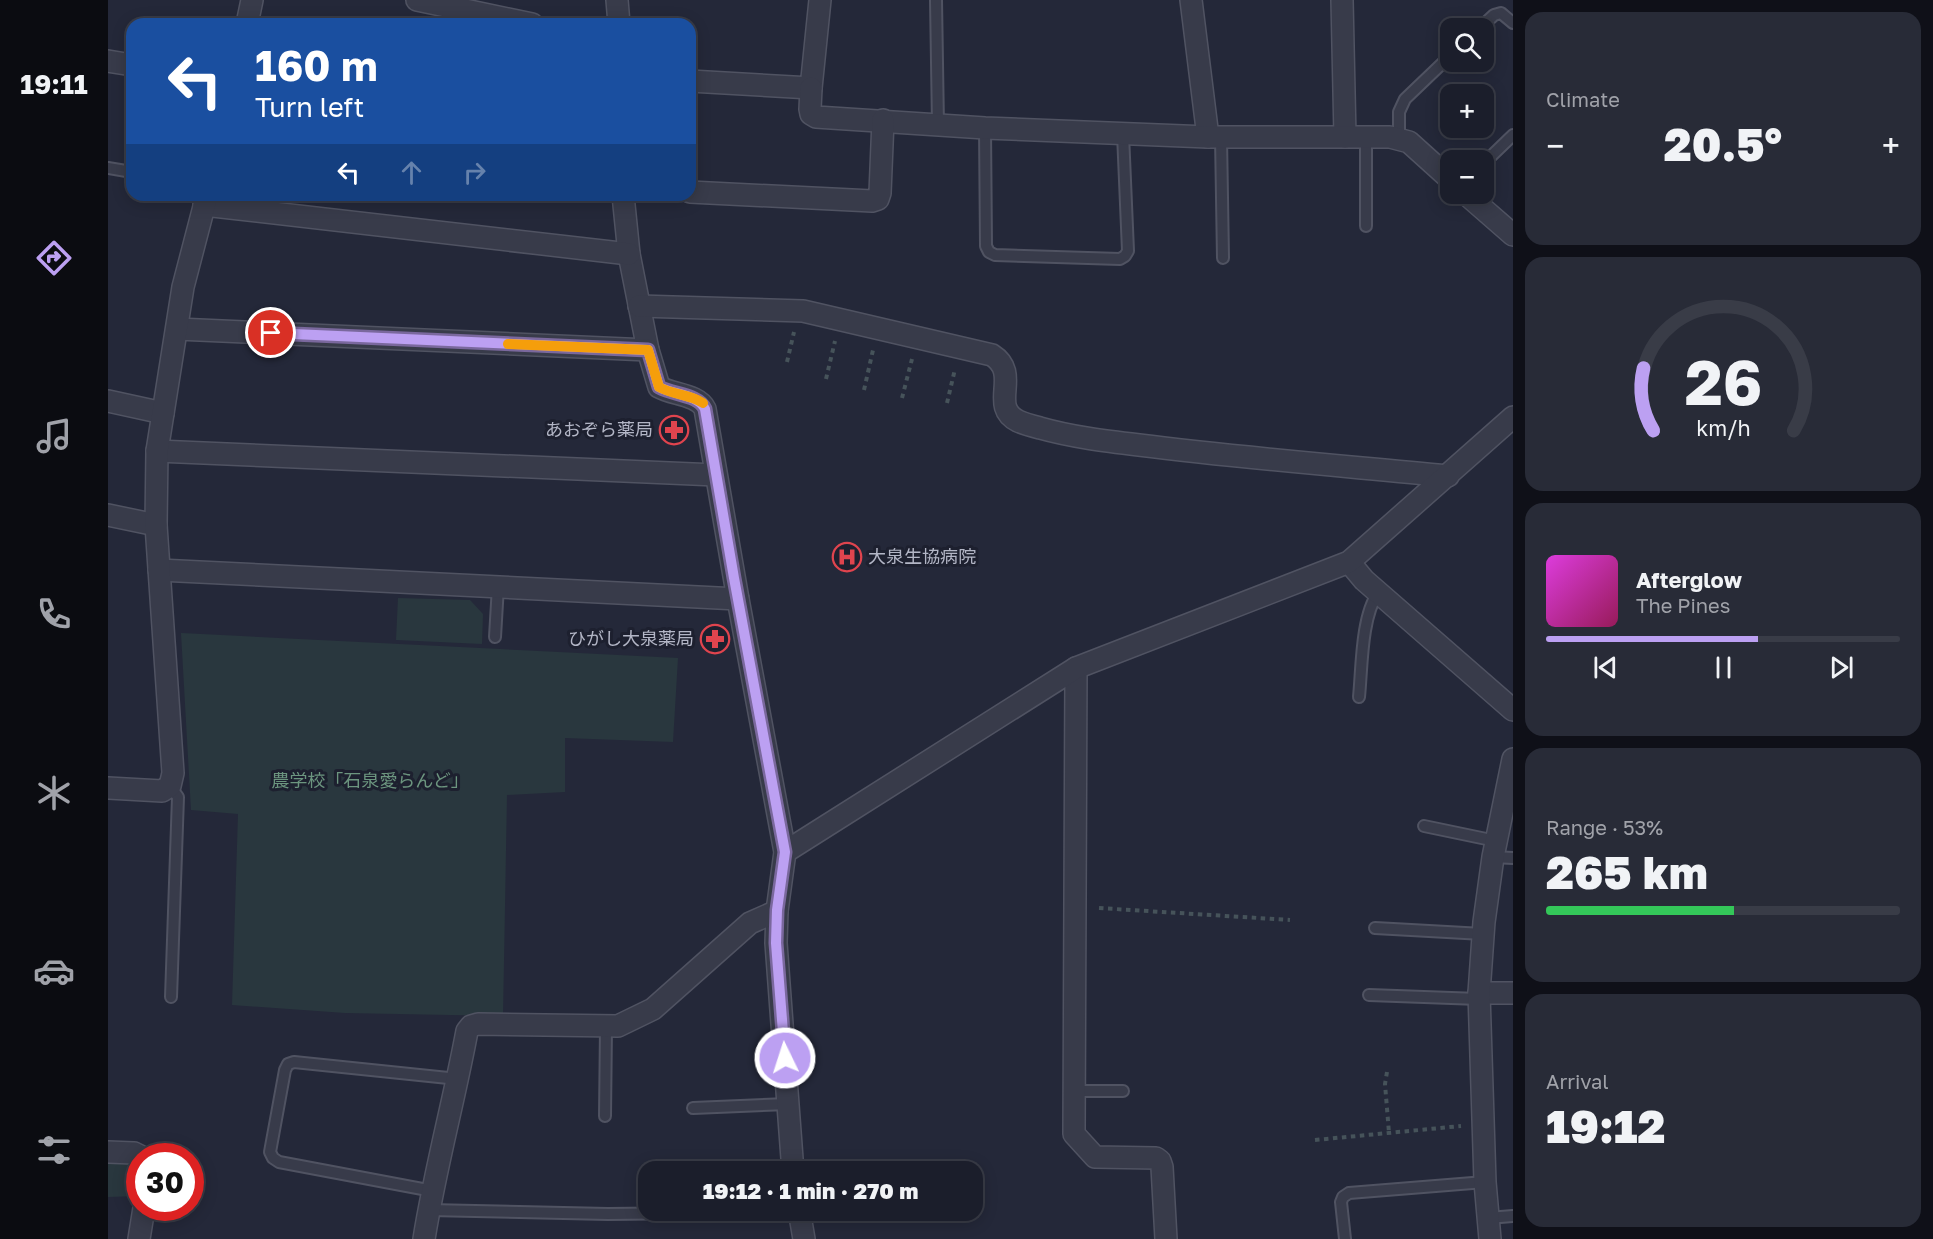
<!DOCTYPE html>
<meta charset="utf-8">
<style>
body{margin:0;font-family:"Golos Text","Noto Sans JP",sans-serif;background:#282b37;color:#f1f3f6;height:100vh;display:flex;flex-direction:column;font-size:22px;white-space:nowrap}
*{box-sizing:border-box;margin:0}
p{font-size:20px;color:#a0a2a9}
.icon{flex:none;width:33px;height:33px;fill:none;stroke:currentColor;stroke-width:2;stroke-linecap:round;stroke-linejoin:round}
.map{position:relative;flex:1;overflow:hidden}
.panel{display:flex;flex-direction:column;gap:12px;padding:12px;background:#0f1018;width:420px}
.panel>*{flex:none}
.banner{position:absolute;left:18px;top:18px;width:570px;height:183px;border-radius:18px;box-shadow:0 3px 15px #0003,0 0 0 2px #393c47;background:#1a4fa0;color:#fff;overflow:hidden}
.buttons{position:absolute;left:1332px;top:18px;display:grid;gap:12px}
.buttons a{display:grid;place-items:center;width:54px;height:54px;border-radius:12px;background:#1b1e2b;box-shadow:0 3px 15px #0003,0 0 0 2px #393c47;font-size:30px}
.speed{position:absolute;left:18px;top:1143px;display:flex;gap:12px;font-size:30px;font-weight:700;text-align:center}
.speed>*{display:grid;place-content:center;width:78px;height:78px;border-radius:50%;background:#1b1e2b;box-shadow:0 3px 15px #0003,0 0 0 2px #393c47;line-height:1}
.speed .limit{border:9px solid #d22;background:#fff;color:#111}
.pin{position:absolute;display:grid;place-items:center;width:51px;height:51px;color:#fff;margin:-26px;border:3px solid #fff;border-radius:50%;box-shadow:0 2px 6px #0007}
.me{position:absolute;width:66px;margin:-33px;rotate:356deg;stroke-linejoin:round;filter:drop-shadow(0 0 4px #0008)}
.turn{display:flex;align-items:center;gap:21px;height:126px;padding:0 30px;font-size:27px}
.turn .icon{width:78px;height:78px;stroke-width:2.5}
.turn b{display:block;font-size:42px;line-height:51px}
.lanes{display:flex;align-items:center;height:57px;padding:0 30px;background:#0003;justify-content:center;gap:30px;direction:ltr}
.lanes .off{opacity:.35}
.big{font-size:45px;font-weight:800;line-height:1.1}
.panel .tile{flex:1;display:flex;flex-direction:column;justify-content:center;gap:9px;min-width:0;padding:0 21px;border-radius:18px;background:#282b37}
.panel .dial{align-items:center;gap:0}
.dial svg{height:156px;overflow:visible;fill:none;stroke:#393c47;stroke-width:7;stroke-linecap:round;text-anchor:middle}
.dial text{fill:#f1f3f6;stroke:none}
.song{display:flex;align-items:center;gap:18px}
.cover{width:72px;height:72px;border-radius:9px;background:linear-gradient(135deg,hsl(300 70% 55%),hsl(330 70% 35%))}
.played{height:6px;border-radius:3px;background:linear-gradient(90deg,#bca0f2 60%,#393c47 60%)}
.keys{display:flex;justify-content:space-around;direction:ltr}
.heat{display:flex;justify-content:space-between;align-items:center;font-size:33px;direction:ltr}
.charge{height:9px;border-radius:4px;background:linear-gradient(90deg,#34c759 53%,#393c47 0)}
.trip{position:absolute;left:530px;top:1161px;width:345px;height:60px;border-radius:18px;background:#1b1e2b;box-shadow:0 3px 15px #0003,0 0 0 2px #393c47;font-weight:800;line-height:60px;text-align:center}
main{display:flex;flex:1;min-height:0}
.tab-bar{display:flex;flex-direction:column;width:108px;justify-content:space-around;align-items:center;background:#0b0c11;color:#a0a2a9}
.tab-bar .icon{width:42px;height:42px}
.tab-bar .on{color:#bca0f2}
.tab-bar b{font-size:27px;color:#f1f3f6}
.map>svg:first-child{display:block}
</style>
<main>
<nav class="tab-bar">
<b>19:11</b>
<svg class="icon on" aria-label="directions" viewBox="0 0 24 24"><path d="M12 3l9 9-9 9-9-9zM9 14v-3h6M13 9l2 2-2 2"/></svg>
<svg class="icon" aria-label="music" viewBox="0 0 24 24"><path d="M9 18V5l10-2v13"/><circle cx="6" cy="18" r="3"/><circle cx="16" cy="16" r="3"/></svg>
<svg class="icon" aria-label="phone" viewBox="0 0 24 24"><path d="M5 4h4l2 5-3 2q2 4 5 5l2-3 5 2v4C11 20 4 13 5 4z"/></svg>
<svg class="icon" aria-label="climate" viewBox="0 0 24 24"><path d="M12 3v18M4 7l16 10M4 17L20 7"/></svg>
<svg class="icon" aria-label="car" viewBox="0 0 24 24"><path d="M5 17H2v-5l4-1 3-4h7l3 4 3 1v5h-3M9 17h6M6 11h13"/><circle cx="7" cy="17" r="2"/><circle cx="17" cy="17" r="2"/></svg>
<svg class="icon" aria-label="filters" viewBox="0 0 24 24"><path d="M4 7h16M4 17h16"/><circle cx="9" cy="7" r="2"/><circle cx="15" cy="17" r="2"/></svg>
</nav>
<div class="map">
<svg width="1405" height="1239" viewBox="0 0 1405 1239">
<rect width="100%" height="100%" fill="#242839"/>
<g fill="#29373e">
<path d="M290,598l72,2 13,14 -1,30 -86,-4z"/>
<path d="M73,633l497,25 -5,84 -108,-4v54l-58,3 -4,221 -158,-3 -113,-8 6,-191 -47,-4z"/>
<path d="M0,1161l22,1 9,9 -1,25 -30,1z"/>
</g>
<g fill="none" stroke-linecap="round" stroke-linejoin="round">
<g stroke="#505362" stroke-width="14">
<g id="service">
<path d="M828,0l2,125"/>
<path d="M1372,28l14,-13 7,-2 12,10"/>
<path d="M877,128l1,118 3,6 6,3 125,4 5,-3 3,-5 -5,-117"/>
<path d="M1113,137l2,121"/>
<path d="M1291,138v-26l6,-13 45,-43"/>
<path d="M1376,163l29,-28"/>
<path d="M0,168l24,4"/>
<path d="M500,195h6"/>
<path d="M1258,226v-88"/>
<path d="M387,637l3,-51"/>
<path d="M1251,697c3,-29 2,-80 19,-104"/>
<path d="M62,786l8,11 -7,200"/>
<path d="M1316,826l72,15"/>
<path d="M1385,857l20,1"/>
<path d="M1267,928l108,6"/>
<path d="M1261,995l110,4"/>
<path d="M966,1091h49"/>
<path d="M585,1108l95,-4"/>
<path d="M497,1116l1,-89"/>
<path d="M325,1191l-154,-29 -6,-4 -3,-6 15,-82 3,-6 6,-2 164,17"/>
<path d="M321,1210l179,4 191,-2"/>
<path d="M1380,1218l25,-2"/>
<path d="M1237,1239l-4,-37 2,-5 6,-4 136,-11"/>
</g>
</g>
<g stroke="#505362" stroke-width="24">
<g id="minor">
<path d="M309,0l115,24"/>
<path d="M509,0l2,24"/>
<path d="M1083,0l17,137"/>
<path d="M1234,0l3,137"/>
<path d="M139,24l5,-24"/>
<path d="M0,61l24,4"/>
<path d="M582,81l121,7 9,-88"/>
<path d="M703,88l-1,21 1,5 5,3 169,11 223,9h182l19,5 41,37"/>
<path d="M582,192l182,9 6,-2 2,-6 3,-73"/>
<path d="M1358,194l47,41"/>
<path d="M515,195l6,59 19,96 11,37c14,8 39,7 46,22l33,190 47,253 -8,59 -1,32 17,229"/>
<path d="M96,205l425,49"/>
<path d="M531,306l164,5 189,44c30,19 -4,51 26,66 6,3 14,5 22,7 32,9 65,13 99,17 102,13 206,21 309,31"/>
<path d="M69,329l471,21"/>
<path d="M0,401l55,12"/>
<path d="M49,451l559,24"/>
<path d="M0,515l48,10"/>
<path d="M1241,562l15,18 149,130"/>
<path d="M51,570l579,29"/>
<path d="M968,668l-2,466 21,23 61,1 4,3 2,6 4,72"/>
<path d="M0,788l54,3 8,-5 3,-13 -17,-248 1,-74 26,-164 24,-92"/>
<path d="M677,852l291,-184 273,-106 164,-145"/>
<path d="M1371,993h34"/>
<path d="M0,1152l26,1 6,3"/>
<path d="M691,1210l5,29"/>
<path d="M31,1239l5,-31"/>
<path d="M316,1239c11,-70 30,-138 43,-208l4,-5 7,-2 140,2 35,-17 97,-86 27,-12"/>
<path d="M1382,1239l-5,-57 -6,-189 5,-71 9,-65 20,-98"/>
</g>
</g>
<g stroke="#46535a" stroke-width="4" stroke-dasharray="4.5 4.5" stroke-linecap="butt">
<path d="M679,362l7,-30"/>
<path d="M718,379l9,-38"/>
<path d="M756,390l9,-40"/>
<path d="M794,398l10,-39"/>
<path d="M839,403l8,-34"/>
<path d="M991,908l191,12"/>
<path d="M1279,1072l-2,12 4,49"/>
<path d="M1207,1140l146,-14"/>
</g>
<use href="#service" stroke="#383b4a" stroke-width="10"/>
<use href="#minor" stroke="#383b4a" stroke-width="21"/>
</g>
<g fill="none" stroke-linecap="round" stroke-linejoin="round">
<g stroke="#7a689d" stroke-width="15">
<path id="route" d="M163,333l377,17 11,37c14,8 39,7 46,22l29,169 51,274 -8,58 -1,33 9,115"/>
</g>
<use href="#route" stroke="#bca0f2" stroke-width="10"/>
<path stroke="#f59e0b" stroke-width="10" d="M400,344l140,6 11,37c14,8 31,7 44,16"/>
</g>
<defs>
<g id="pharmacy-ring" transform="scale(1.5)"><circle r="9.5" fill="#1d202f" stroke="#e0444e" stroke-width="1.5"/><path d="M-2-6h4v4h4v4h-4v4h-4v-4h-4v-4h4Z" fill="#e0444e"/></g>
<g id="hospital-ring" transform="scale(1.5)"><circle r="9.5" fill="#1d202f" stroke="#e0444e" stroke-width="1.5"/><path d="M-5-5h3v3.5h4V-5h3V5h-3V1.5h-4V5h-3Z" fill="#e0444e"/></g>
</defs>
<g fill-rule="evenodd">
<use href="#pharmacy-ring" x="566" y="430"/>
<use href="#hospital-ring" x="739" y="557"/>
<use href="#pharmacy-ring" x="607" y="639"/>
</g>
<g text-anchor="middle" stroke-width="6" stroke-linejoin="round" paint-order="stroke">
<g font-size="18" fill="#b3b6c6" stroke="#1d202f" text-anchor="end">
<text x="545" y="436">あおぞら薬局</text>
<text x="760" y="563" text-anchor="start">大泉生協病院</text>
<text x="586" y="645">ひがし大泉薬局</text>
</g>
<g font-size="18" fill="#6c957f" stroke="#1d202f">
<text x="262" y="787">農学校「石泉愛らんど」</text>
</g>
</g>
</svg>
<div class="buttons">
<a><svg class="icon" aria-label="search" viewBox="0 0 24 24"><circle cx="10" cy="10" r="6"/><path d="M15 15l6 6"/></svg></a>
<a>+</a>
<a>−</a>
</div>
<div class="speed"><div class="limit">30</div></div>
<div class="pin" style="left:163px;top:333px;background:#d93025"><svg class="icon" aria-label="arrive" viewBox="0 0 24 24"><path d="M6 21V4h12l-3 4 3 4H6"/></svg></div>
<svg class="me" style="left:677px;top:1058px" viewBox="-20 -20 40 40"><circle r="17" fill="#bca0f2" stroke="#fff" stroke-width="3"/><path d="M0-11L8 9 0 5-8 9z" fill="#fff"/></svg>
<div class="trip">19:12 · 1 min · 270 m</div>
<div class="banner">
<div class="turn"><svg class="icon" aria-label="left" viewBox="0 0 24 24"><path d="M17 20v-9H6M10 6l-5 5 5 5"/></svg><div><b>160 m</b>Turn left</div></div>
<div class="lanes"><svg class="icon" aria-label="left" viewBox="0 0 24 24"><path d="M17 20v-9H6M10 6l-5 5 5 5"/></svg><svg class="icon off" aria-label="ahead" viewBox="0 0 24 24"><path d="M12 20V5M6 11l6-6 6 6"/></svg><svg class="icon off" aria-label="right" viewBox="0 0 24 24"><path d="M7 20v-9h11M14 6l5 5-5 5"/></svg></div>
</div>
</div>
<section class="panel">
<div class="tile"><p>Climate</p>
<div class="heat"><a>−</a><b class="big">20.5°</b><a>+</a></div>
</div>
<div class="tile dial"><svg viewBox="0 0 100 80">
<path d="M14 69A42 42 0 1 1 86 69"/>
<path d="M14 69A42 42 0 0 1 9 37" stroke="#bca0f2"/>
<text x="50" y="56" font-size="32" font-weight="700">26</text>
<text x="50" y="72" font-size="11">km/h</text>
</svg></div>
<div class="tile">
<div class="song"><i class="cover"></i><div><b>Afterglow</b><p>The Pines</p></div></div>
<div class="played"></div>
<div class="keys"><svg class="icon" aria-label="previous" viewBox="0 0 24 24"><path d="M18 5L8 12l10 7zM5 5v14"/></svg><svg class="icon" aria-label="pause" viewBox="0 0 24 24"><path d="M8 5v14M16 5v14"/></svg><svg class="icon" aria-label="next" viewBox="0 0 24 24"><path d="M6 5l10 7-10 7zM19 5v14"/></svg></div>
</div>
<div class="tile"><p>Range · 53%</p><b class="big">265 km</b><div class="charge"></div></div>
<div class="tile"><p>Arrival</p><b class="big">19:12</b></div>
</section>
</main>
